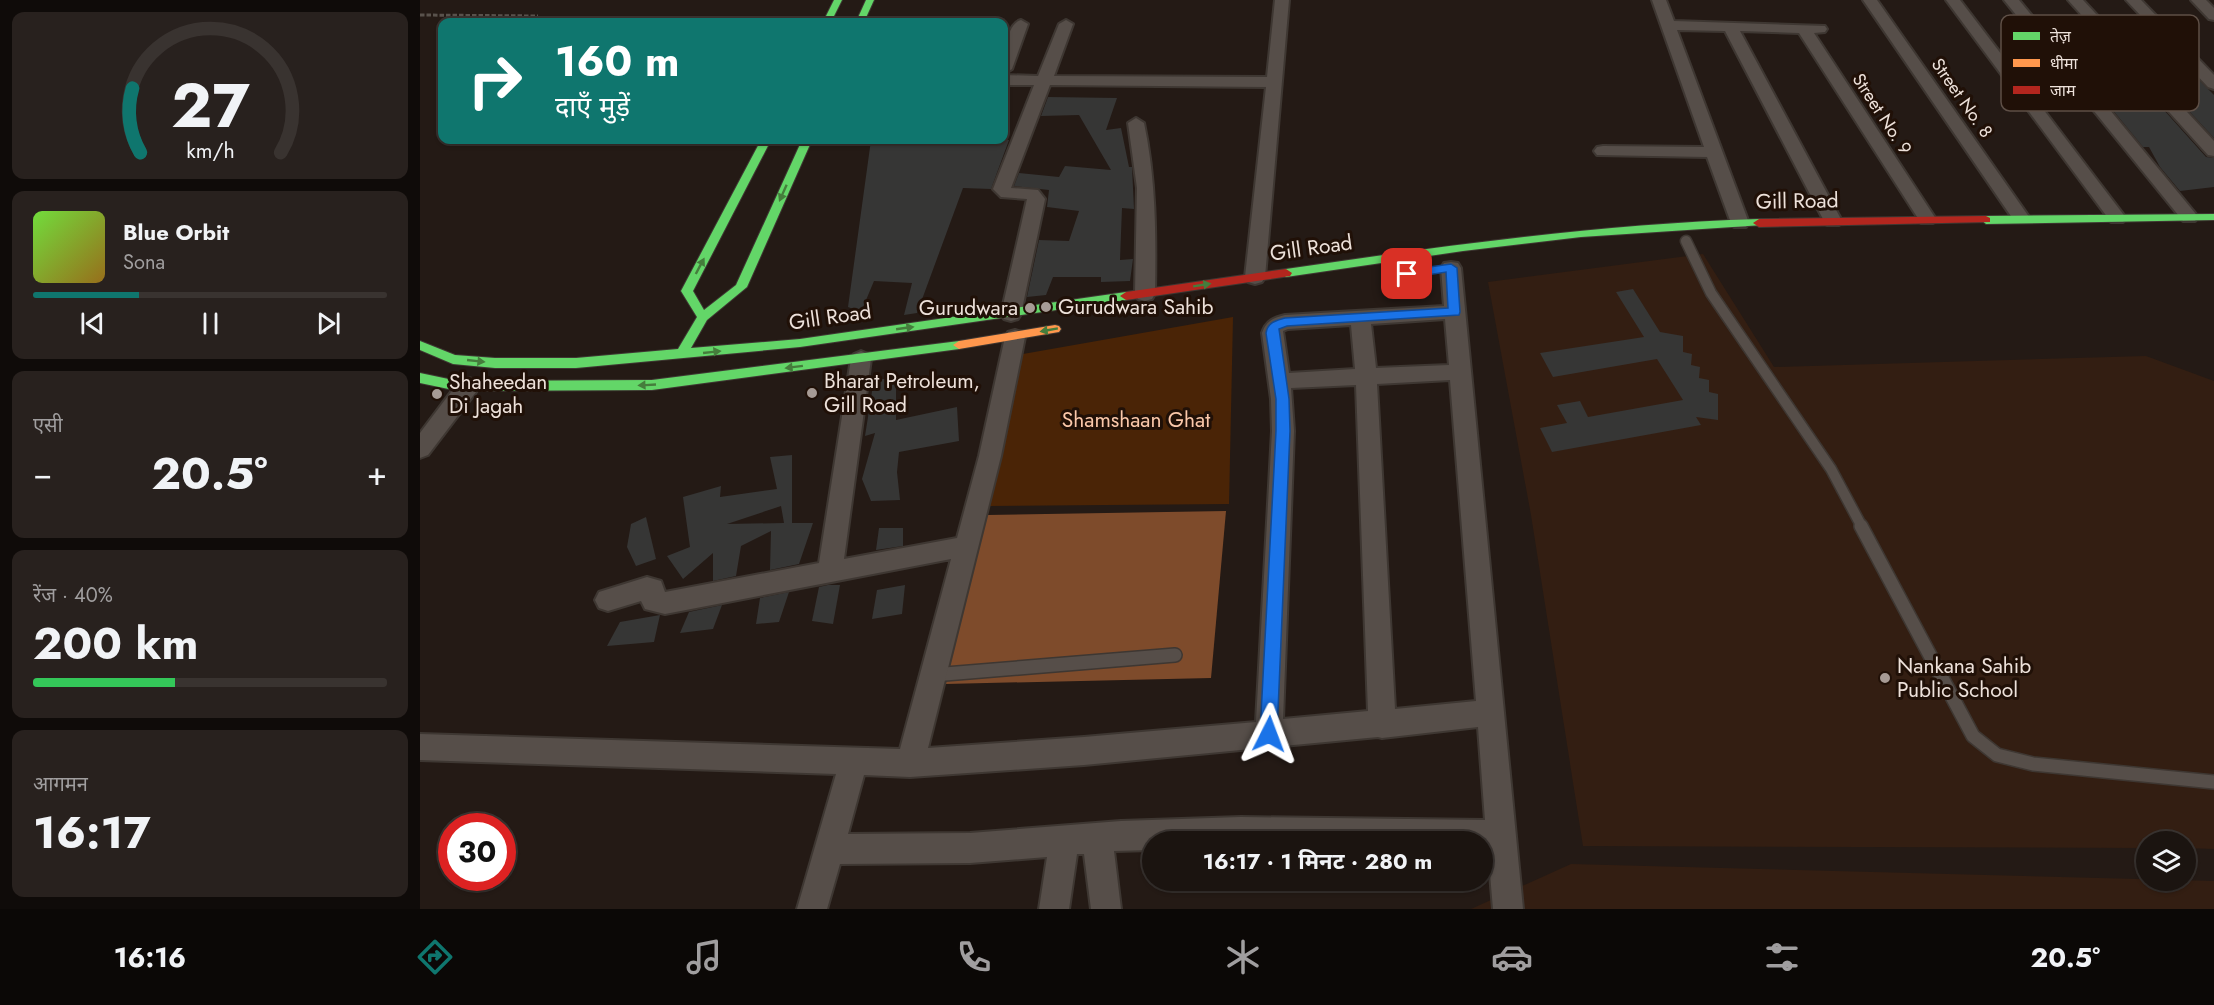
<!DOCTYPE html>
<html lang="hi">
<meta charset="utf-8">
<style>
body{margin:0;font-family:Jost,"Noto Sans Devanagari",sans-serif;background:#28211e;color:#f1f3f6;height:100vh;display:flex;flex-direction:column;font-size:22px;white-space:nowrap}
*{box-sizing:border-box;margin:0}
p{font-size:20px;color:#a09e9f}
.icon{flex:none;width:33px;height:33px;fill:none;stroke:currentColor;stroke-width:2;stroke-linecap:round;stroke-linejoin:round}
.map{position:relative;flex:1;overflow:hidden}
.side{display:flex;flex-direction:column;gap:12px;padding:12px;background:#0f0b09;width:420px}
.side>*{flex:none}
.top-card{position:absolute;left:18px;top:18px;width:570px;height:126px;border-radius:12px;box-shadow:0 2px 4px #0004,0 0 0 2px #393330;background:#0f766e;color:#fff;overflow:hidden}
.controls{position:absolute;left:1716px;top:831px;display:grid;gap:12px}
.controls a{display:grid;place-items:center;width:60px;height:60px;border-radius:50%;background:#1b1410;box-shadow:0 2px 4px #0004,0 0 0 2px #393330;font-size:30px}
.speed{position:absolute;left:18px;top:813px;display:flex;gap:12px;font-size:30px;font-weight:700;text-align:center}
.speed>*{display:grid;place-content:center;width:78px;height:78px;border-radius:50%;background:#1b1410;box-shadow:0 2px 4px #0004,0 0 0 2px #393330;line-height:1}
.speed .limit{border:9px solid #d22;background:#fff;color:#111}
.pin{position:absolute;display:grid;place-items:center;width:51px;height:51px;color:#fff;margin:-26px;border-radius:12px;box-shadow:0 3px 9px #0006}
.me{position:absolute;width:66px;margin:-33px;rotate:3deg;stroke-linejoin:round;filter:drop-shadow(0 0 4px #0008)}
.turn{display:flex;align-items:center;gap:21px;height:126px;padding:0 18px;font-size:27px}
.turn .icon{width:78px;height:78px;stroke-width:2.5}
.turn b{display:block;font-size:42px;line-height:51px}
.big{font-size:45px;font-weight:700;line-height:1.1}
.side .tile{flex:1;display:flex;flex-direction:column;justify-content:center;gap:9px;min-width:0;padding:0 21px;border-radius:12px;background:#28211e}
.side .dial{align-items:center;gap:0}
.dial svg{height:156px;overflow:visible;fill:none;stroke:#393330;stroke-width:7;stroke-linecap:round;text-anchor:middle}
.dial text{fill:#f1f3f6;stroke:none}
.song{display:flex;align-items:center;gap:18px}
.cover{width:72px;height:72px;border-radius:9px;background:linear-gradient(135deg,hsl(100 70% 55%),hsl(40 70% 35%))}
.played{height:6px;border-radius:3px;background:linear-gradient(90deg,#0f766e 30%,#393330 30%)}
.keys{display:flex;justify-content:space-around;direction:ltr}
.heat{display:flex;justify-content:space-between;align-items:center;font-size:33px;direction:ltr}
.charge{height:9px;border-radius:4px;background:linear-gradient(90deg,#34c759 40%,#393330 0)}
.trip{position:absolute;left:722px;top:831px;width:351px;height:60px;border-radius:30px;background:#1b1410;box-shadow:0 2px 4px #0004,0 0 0 2px #393330;font-weight:700;line-height:60px;text-align:center}
.dock{display:flex;height:96px;justify-content:space-around;align-items:center;background:#0b0806;color:#a09e9f}
.dock .icon{width:42px;height:42px}
.dock .current{color:#0f766e}
.dock b{font-size:27px;color:#f1f3f6}
main{display:flex;flex:1;min-height:0}
.map>svg:first-child{display:block}
</style>
<main>
<section class="side">
<div class="tile dial"><svg viewBox="0 0 100 80">
<path d="M14 69A42 42 0 1 1 86 69"/>
<path d="M14 69A42 42 0 0 1 10 36" stroke="#0f766e"/>
<text x="50" y="56" font-size="32" font-weight="700">27</text>
<text x="50" y="72" font-size="11">km/h</text>
</svg></div>
<div class="tile">
<div class="song"><i class="cover"></i><div><b>Blue Orbit</b><p>Sona</p></div></div>
<div class="played"></div>
<div class="keys"><svg class="icon" aria-label="previous" viewBox="0 0 24 24"><path d="M18 5L8 12l10 7zM5 5v14"/></svg><svg class="icon" aria-label="pause" viewBox="0 0 24 24"><path d="M8 5v14M16 5v14"/></svg><svg class="icon" aria-label="next" viewBox="0 0 24 24"><path d="M6 5l10 7-10 7zM19 5v14"/></svg></div>
</div>
<div class="tile"><p>एसी</p>
<div class="heat"><a>−</a><b class="big">20.5°</b><a>+</a></div>
</div>
<div class="tile"><p>रेंज · 40%</p><b class="big">200 km</b><div class="charge"></div></div>
<div class="tile"><p>आगमन</p><b class="big">16:17</b></div>
</section>
<div class="map">
<svg width="1794" height="909" viewBox="0 0 1794 909">
<rect width="100%" height="100%" fill="#241a15"/>
<g fill="#331e12">
<path d="M1283,254l71,113 372,-11 68,25v468l-28,-1v-6h-40v6l-563,-2 -52,-331 -43,-233z"/>
<path d="M1151,864l643,17v28h-743z"/>
</g>
<path fill="#4a2406" d="M813,317l-4,187 -241,2 35,-152z"/>
<path fill="#7e4b2b" d="M806,511l-15,167 -266,6 42,-169z"/>
<g fill="#363635" fill-rule="evenodd">
<path d="M1674,32l112,125 8,1v29l-34,4 -20,-24 -11,-20h-6l-68,-83 10,-2 -12,-29z"/>
<path d="M1717,55l39,2 38,38v43z"/>
<path d="M628,97l69,1 -11,32 15,-2 8,39h3l2,42 -12,-1 -2,52 13,-1 -3,22 -29,1v-5h-48l-7,18 -19,2 12,-57 30,1 10,-30 -32,-4 2,-17 -35,-4 5,-13 40,4 6,-11 46,4 -32,-55 -38,1z"/>
<path d="M451,140h138l-18,49 -28,-1 -46,125 -13,2 8,-32 -38,-2 -13,31 -13,-5z"/>
<path d="M1213,289l27,43 23,4v16l9,2 -1,11 9,2 -1,11 10,2v12l9,2v26l-22,-3 5,8 -149,27 -12,-24 27,-5 -10,-18 23,-4 8,16 95,-17 -26,-41 -104,18 -13,-24 104,-16 -28,-45z"/>
<path d="M454,379h22v41l61,-13 2,34 -60,11 -2,20 3,28 -29,1 -9,-22 13,-46 -10,3z"/>
<path d="M372,455v68h21l-14,41 -29,6 1,-39 -30,15 -5,30 -23,5v-28l-30,26 -16,-23 23,-9 -7,-50 38,-11 -1,11 57,-8 -7,-32zM361,506l3,17 -57,1z"/>
<path d="M226,517l10,42 -20,7 -9,-19 4,-23z"/>
<path d="M459,528h24v18l-27,4z"/>
<path d="M408,585h12l-7,39 -21,-3 7,-34z"/>
<path d="M485,585l-3,29 -30,5 5,-29z"/>
<path d="M369,592l-10,30 -23,2 4,-26z"/>
<path d="M302,605l-9,24 -33,4 9,-21z"/>
<path d="M240,615l-6,27 -47,4 13,-24z"/>
</g>
<g fill="none" stroke-linecap="round" stroke-linejoin="round">
<g stroke="#3e3732" stroke-width="13">
<path id="lane-far1" d="M1266,241l25,52 120,176 31,58"/>
</g>
<g stroke="#3e3732" stroke-width="16">
<g id="lane">
<path d="M1441,526l112,210 24,19 36,9 181,18"/>
<path d="M513,675l242,-20"/>
</g>
</g>
<g stroke="#3e3732" stroke-width="4">
<g id="street">
<path d="M855,0h14l-24,277 -3,5 -7,2 -7,-2 -3,-5 21,-190 -216,-2 -39,103 27,2 7,9 -24,115 -3,5 -7,2 -7,-2 -3,-5 26,-115 -26,-2 -8,-8 41,-104h-30v-10l34,1 21,-52 7,-4 7,4 -19,52 213,1z"/>
<path d="M1232,0h14l8,21 151,5 2,3 -2,3 -11,1 122,186 -3,4h-12l-122,-190 -59,-2 102,190 -3,4h-12l-3,-4 -99,-190 -48,-1 72,193 -3,4h-12l-3,-4 -24,-66 -110,-2 -3,-4 3,-4 6,-1 101,1z"/>
<path d="M1443,0h14l150,214 3,4 -3,4h-12z"/>
<path d="M1526,0h14l163,214 3,4 -3,4h-12z"/>
<path d="M1584,0h15l176,213 3,4 -3,4h-12z"/>
<path d="M1648,0h15l131,141v15l-6,-1z"/>
<path d="M1706,0h15l73,75v14l-6,-2z"/>
<path d="M1771,0h15l8,8v12l-5,-1z"/>
<path d="M601,20l7,4 -16,45 -8,5c0,-14 1,-50 17,-54z"/>
<path d="M716,118l8,5c12,57 12,113 11,171l-3,5 -7,2 -7,-2 -3,-5 2,-106 -9,-65z"/>
<path d="M1031,262l7,1 3,5 62,641h-30l-5,-59 -6,-1v-7h-330v8l-38,1 7,58h-30l-7,-55h-7l-8,55h-30l8,-52 -77,6 -130,1 -13,45h-30l39,-135 -416,-14v-26l480,15 51,-190 -286,55 -20,-5 -4,-8 -33,10 -9,-3 -4,-8 4,-8 48,-15 14,4 4,11 154,-29 32,-204 3,-5 7,-3 7,3 3,5 -27,200 113,-21 22,-82 26,-119 3,-5 7,-2 7,2 3,5 -24,119 -73,292 156,-11 172,-15 16,-291 -1,-32 -9,-66c4,-12 11,-15 23,-18l159,-9 -3,-38 3,-5zM1025,319l4,46 -73,3 -5,-44zM931,325l4,44 -66,4 -6,-42 5,-2zM1030,380l26,321 -81,8 -18,-325zM936,385l12,326 -85,8 11,-288 -3,-43zM1058,727l7,93 -244,-3 -120,4 -151,12 -122,1 16,-59 46,2 174,-12 294,-28 4,1z"/>
<path d="M48,378l8,2 3,6 -3,6 -48,63 -8,3v-25l40,-53z"/>
</g>
</g>
<g stroke="#3e3732" stroke-width="2">
<g id="fast">
<path d="M414,0h8l-11,22h-8z"/>
<path d="M446,0h8l-10,22h-8z"/>
<path d="M341,140h10l-78,151 11,19 32,-25 66,-145h10l-65,147 -40,33 -16,28 109,-9 326,-47 6,4 -6,4 -326,47 -224,21h-81l-42,-4 -33,-14v-9l35,14 40,3h81l102,-9 19,-32 -16,-26z"/>
<path d="M1794,214v6l-228,4 -5,-4 5,-4z"/>
<path d="M1339,219l6,4 -2,2 -182,12 -118,14 -177,26 -6,-4 6,-4c157,-23 314,-45 473,-50z"/>
<path d="M539,341l6,4 -6,4 -307,41 -194,1 -38,-8v-10l38,8 194,-1z"/>
</g>
</g>
<g stroke="#3e3732" stroke-width="2">
<path id="slow" d="M635,325l4,1 2,3 -2,3 -100,17 -6,-4 6,-4z"/>
</g>
<g stroke="#3e3732" stroke-width="2">
<g id="jam">
<path d="M1566,216l4,2v4l-231,5 -6,-4 6,-4z"/>
<path d="M866,269l6,4 -2,3 -164,24 -6,-4 6,-4z"/>
</g>
</g>
<path stroke="#59524c" stroke-width="3" stroke-dasharray="4.5 2" stroke-linecap="butt" d="M0,15l118,1"/>
<use href="#lane-far1" stroke="#564e49" stroke-width="10"/>
<use href="#lane" stroke="#564e49" stroke-width="13"/>
<use href="#street" fill="#564e49" fill-rule="evenodd"/>
<use href="#fast" fill="#63d668" fill-rule="evenodd"/>
<use href="#slow" fill="#ff974d" fill-rule="evenodd"/>
<use href="#jam" fill="#b3261e" fill-rule="evenodd"/>
</g>
<defs><path id="oneway-solid" d="M-6-.8H1V-3.2L6.5 0L1 3.2V.8H-6Z" transform="scale(1.5)"/></defs>
<g fill="#457d3c">
<use href="#oneway-solid" transform="translate(363 193) rotate(114)"/>
<use href="#oneway-solid" transform="translate(280 266) rotate(-62)"/>
<use href="#oneway-solid" transform="translate(782 285) rotate(-9)"/>
<use href="#oneway-solid" transform="translate(485 328) rotate(-8)"/>
<use href="#oneway-solid" transform="translate(629 330) rotate(170)"/>
<use href="#oneway-solid" transform="translate(292 352) rotate(-6)"/>
<use href="#oneway-solid" transform="translate(56 361) rotate(6)"/>
<use href="#oneway-solid" transform="translate(374 367) rotate(173)"/>
<use href="#oneway-solid" transform="translate(227 385) rotate(177)"/>
</g>
<path fill="#1a73e8" stroke="#114b97" stroke-width="1.5" d="M1031,264l6,4 3,44 -1,3 -172,11 -8,3 10,70 1,32 -13,303 -2,6 -6,2 -6,-2 -3,-6 16,-303v-32l-10,-66c2,-11 9,-12 19,-15l163,-10 -2,-36 -39,6 -6,-4 6,-4z"/>
<g fill="#a79b95" stroke="#201007" stroke-width="2">
<circle cx="626" cy="307" r="6"/>
<circle cx="610" cy="308" r="6"/>
<circle cx="392" cy="393" r="6"/>
<circle cx="17" cy="394" r="6"/>
<circle cx="1465" cy="678" r="6"/>
</g>
<g text-anchor="middle" stroke-width="6" stroke-linejoin="round" paint-order="stroke">
<g font-size="18" fill="#ede1da" stroke="#201007">
<text transform="translate(1542 98) rotate(55)" y="6">Street No. 8</text>
<text transform="translate(1462 114) rotate(57)" y="6">Street No. 9</text>
</g>
<g font-size="21" fill="#ede1da" stroke="#201007">
<text transform="translate(1377 201) rotate(-1)" y="7">Gill Road</text>
<text transform="translate(891 248) rotate(-8)" y="7">Gill Road</text>
<text transform="translate(410 317) rotate(-8)" y="7">Gill Road</text>
</g>
<g font-size="21" fill="#ede1da" stroke="#201007" text-anchor="start">
<text x="638" y="314">Gurudwara Sahib</text>
<text x="598" y="315" text-anchor="end">Gurudwara</text>
<text x="404" y="388">Bharat Petroleum,<tspan x="404" dy="24">Gill Road</tspan></text>
<text x="29" y="389">Shaheedan<tspan x="29" dy="24">Di Jagah</tspan></text>
<text x="1477" y="673">Nankana Sahib<tspan x="1477" dy="24">Public School</tspan></text>
</g>
<g font-size="21" fill="#fbc8aa" stroke="#201007">
<text x="716" y="427">Shamshaan Ghat</text>
</g>
</g>
<rect x="1581" y="15" width="198" height="96" rx="9" fill="#201007" stroke="#5e4f46" stroke-width="1.5"/>
<rect x="1593" y="32" width="27" height="8" fill="#63d668"/>
<rect x="1593" y="59" width="27" height="8" fill="#ff974d"/>
<rect x="1593" y="86" width="27" height="8" fill="#b3261e"/>
<g font-size="16" fill="#ede1da">
<text x="1630" y="42">तेज़</text>
<text x="1630" y="69">धीमा</text>
<text x="1630" y="96">जाम</text>
</g>
</svg>
<div class="controls">
<a><svg class="icon" aria-label="layers" viewBox="0 0 24 24"><path d="M12 4l9 5-9 5-9-5zM3 14l9 5 9-5"/></svg></a>
</div>
<div class="speed"><div class="limit">30</div></div>
<div class="pin" style="left:987px;top:274px;background:#d93025"><svg class="icon" aria-label="arrive" viewBox="0 0 24 24"><path d="M6 21V4h12l-3 4 3 4H6"/></svg></div>
<svg class="me" style="left:849px;top:734px" viewBox="-20 -20 40 40"><path d="M0-17L14 15 0 8-14 15z" fill="#1a73e8" stroke="#fff" stroke-width="4"/></svg>
<div class="trip">16:17 · 1 मिनट · 280 m</div>
<div class="top-card">
<div class="turn"><svg class="icon" aria-label="right" viewBox="0 0 24 24"><path d="M7 20v-9h11M14 6l5 5-5 5"/></svg><div><b>160 m</b>दाएँ मुड़ें</div></div>
</div>
</div>
</main>
<nav class="dock">
<b>16:16</b>
<svg class="icon current" aria-label="directions" viewBox="0 0 24 24"><path d="M12 3l9 9-9 9-9-9zM9 14v-3h6M13 9l2 2-2 2"/></svg>
<svg class="icon" aria-label="music" viewBox="0 0 24 24"><path d="M9 18V5l10-2v13"/><circle cx="6" cy="18" r="3"/><circle cx="16" cy="16" r="3"/></svg>
<svg class="icon" aria-label="phone" viewBox="0 0 24 24"><path d="M5 4h4l2 5-3 2q2 4 5 5l2-3 5 2v4C11 20 4 13 5 4z"/></svg>
<svg class="icon" aria-label="climate" viewBox="0 0 24 24"><path d="M12 3v18M4 7l16 10M4 17L20 7"/></svg>
<svg class="icon" aria-label="car" viewBox="0 0 24 24"><path d="M5 17H2v-5l4-1 3-4h7l3 4 3 1v5h-3M9 17h6M6 11h13"/><circle cx="7" cy="17" r="2"/><circle cx="17" cy="17" r="2"/></svg>
<svg class="icon" aria-label="filters" viewBox="0 0 24 24"><path d="M4 7h16M4 17h16"/><circle cx="9" cy="7" r="2"/><circle cx="15" cy="17" r="2"/></svg>
<b>20.5°</b>
</nav>
